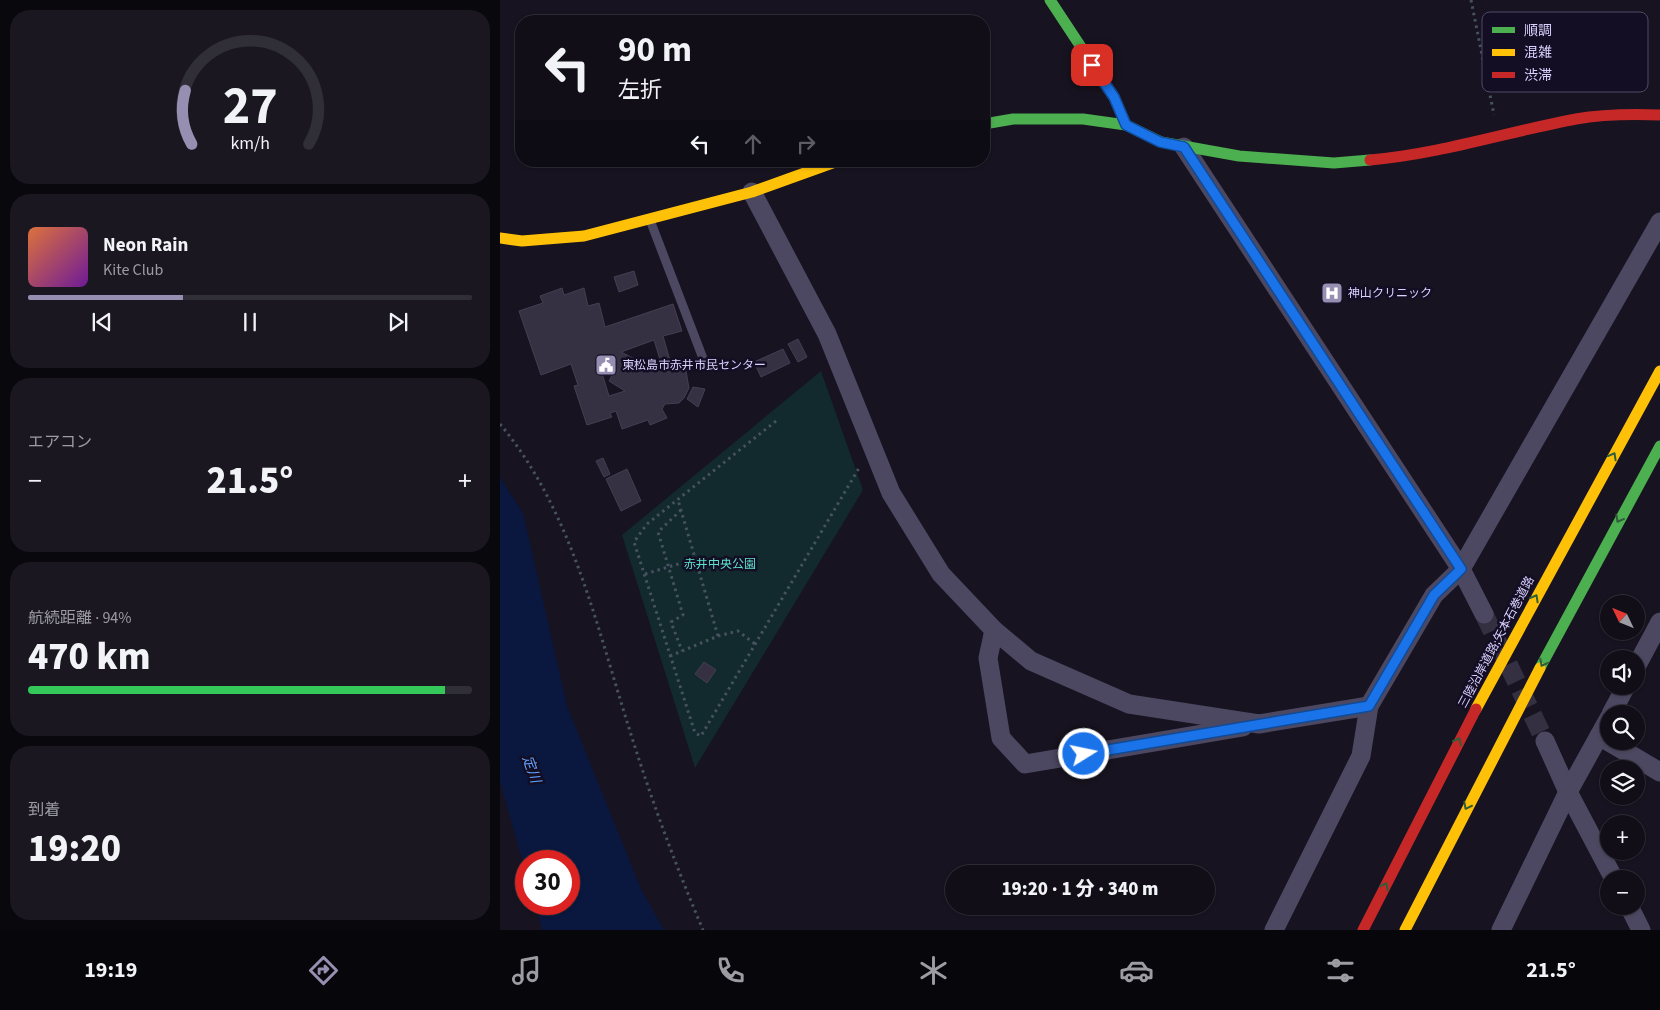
<!DOCTYPE html>
<html lang="ja">
<meta charset="utf-8">
<style>
body{margin:0;font-family:"Source Sans 3","Noto Sans JP",sans-serif;background:#1a1721;color:#f1f3f6;height:100vh;display:flex;flex-direction:column;font-size:19px;white-space:nowrap}
*{box-sizing:border-box;margin:0}
p{font-size:16px;color:#9c9ca2}
.icon{flex:none;width:28px;height:28px;fill:none;stroke:currentColor;stroke-width:2;stroke-linecap:round;stroke-linejoin:round}
.map{position:relative;flex:1;overflow:hidden}
.side{display:flex;flex-direction:column;gap:10px;padding:10px;background:#09080d;width:500px}
.side>*{flex:none}
.guide{position:absolute;left:15px;top:15px;width:475px;height:152px;border-radius:20px;box-shadow:0 1px 4px #0004,0 0 0 1px #302e37;background:#110e18;color:#f1f3f6;overflow:hidden}
.needle{width:32px;rotate:313deg}
.tools{position:absolute;left:1100px;top:595px;display:grid;gap:10px}
.tools a{display:grid;place-items:center;width:45px;height:45px;border-radius:50%;background:#110e18;box-shadow:0 1px 4px #0004,0 0 0 1px #302e37;font-size:25px}
.speed{position:absolute;left:15px;top:850px;display:flex;gap:10px;font-size:25px;font-weight:700;text-align:center}
.speed>*{display:grid;place-content:center;width:65px;height:65px;border-radius:50%;background:#110e18;box-shadow:0 1px 4px #0004,0 0 0 1px #302e37;line-height:1}
.speed .limit{border:8px solid #d22;background:#fff;color:#111}
.pin{position:absolute;display:grid;place-items:center;width:42px;height:42px;color:#fff;margin:-21px;border-radius:10px;box-shadow:0 2px 8px #0006}
.me{position:absolute;width:55px;margin:-28px;rotate:80deg;stroke-linejoin:round;filter:drop-shadow(0 0 4px #0008)}
.turn{display:flex;align-items:center;gap:18px;height:105px;padding:0 20px;font-size:22px}
.turn .icon{width:65px;height:65px;stroke-width:2.5}
.turn b{display:block;font-size:35px;line-height:42px}
.lanes{display:flex;align-items:center;height:48px;padding:0 20px;background:#0003;justify-content:center;gap:25px;direction:ltr}
.lanes .off{opacity:.35}
.big{font-size:38px;font-weight:800;line-height:1.1}
.side .card{flex:1;display:flex;flex-direction:column;justify-content:center;gap:8px;min-width:0;padding:0 18px;border-radius:20px;background:#1a1721}
.side .dial{align-items:center;gap:0}
.dial svg{height:130px;overflow:visible;fill:none;stroke:#302e37;stroke-width:7;stroke-linecap:round;text-anchor:middle}
.dial text{fill:#f1f3f6;stroke:none}
.song{display:flex;align-items:center;gap:15px}
.cover{width:60px;height:60px;border-radius:8px;background:linear-gradient(135deg,hsl(20 70% 55%),hsl(280 70% 35%))}
.played{height:5px;border-radius:2px;background:linear-gradient(90deg,#978fb1 35%,#302e37 35%)}
.keys{display:flex;justify-content:space-around;direction:ltr}
.heat{display:flex;justify-content:space-between;align-items:center;font-size:28px;direction:ltr}
.charge{height:8px;border-radius:4px;background:linear-gradient(90deg,#34c759 94%,#302e37 0)}
.trip{position:absolute;left:445px;top:865px;width:270px;height:50px;border-radius:25px;background:#110e18;box-shadow:0 1px 4px #0004,0 0 0 1px #302e37;font-weight:800;line-height:50px;text-align:center}
.dock{display:flex;height:80px;justify-content:space-around;align-items:center;background:#07060a;color:#9c9ca2}
.dock .icon{width:35px;height:35px}
.dock .current{color:#978fb1}
.dock b{font-size:22px;color:#f1f3f6}
main{display:flex;flex:1;min-height:0}
.map>svg:first-child{display:block}
</style>
<main>
<section class="side">
<div class="card dial"><svg viewBox="0 0 100 80">
<path d="M14 69A42 42 0 1 1 86 69"/>
<path d="M14 69A42 42 0 0 1 10 36" stroke="#978fb1"/>
<text x="50" y="56" font-size="32" font-weight="700">27</text>
<text x="50" y="72" font-size="11">km/h</text>
</svg></div>
<div class="card">
<div class="song"><i class="cover"></i><div><b>Neon Rain</b><p>Kite Club</p></div></div>
<div class="played"></div>
<div class="keys"><svg class="icon" aria-label="previous" viewBox="0 0 24 24"><path d="M18 5L8 12l10 7zM5 5v14"/></svg><svg class="icon" aria-label="pause" viewBox="0 0 24 24"><path d="M8 5v14M16 5v14"/></svg><svg class="icon" aria-label="next" viewBox="0 0 24 24"><path d="M6 5l10 7-10 7zM19 5v14"/></svg></div>
</div>
<div class="card"><p>エアコン</p>
<div class="heat"><a>−</a><b class="big">21.5°</b><a>+</a></div>
</div>
<div class="card"><p>航続距離 · 94%</p><b class="big">470 km</b><div class="charge"></div></div>
<div class="card"><p>到着</p><b class="big">19:20</b></div>
</section>
<div class="map">
<svg width="1160" height="930" viewBox="0 0 1160 930">
<rect width="100%" height="100%" fill="#171320"/>
<path fill="#12292d" d="M321,371l42,119 -168,278 -73,-233z"/>
<path fill="#0a1840" d="M0,477l23,36 44,193 74,183 23,41h-122l-7,-26h34v-43h-43v13l-26,-93z"/>
<g fill="#363142" stroke="#443e53" fill-rule="evenodd">
<path d="M134,271l4,14 -19,7 -5,-15z"/>
<path d="M62,288l2,7 20,-7 4,18 11,-3 6,24 68,-23 9,27 -19,5 8,28 10,2 5,5 3,17 -5,10 -5,5 -14,1 -3,5 5,9 -17,7 -2,-5 -26,9 -6,-18 -6,2 2,4 -25,8 -13,-39 4,-1 -7,-21 -30,11 -22,-64 24,-8 -3,-7zM154,340l8,26 -5,5 -5,-4 -2,3 -9,-5 2,-2 -22,-11zM101,370l13,1 -5,10 16,10 -16,5z"/>
<path d="M298,339l9,18 -9,5 -10,-18z"/>
<path d="M283,349l7,14 -29,14 -7,-15z"/>
<path d="M193,387l12,2 -7,18 -11,-8z"/>
<path d="M103,458l7,16 -6,3 -8,-16z"/>
<path d="M127,469l14,32 -20,10 -15,-32z"/>
<path d="M204,662l12,8 -9,13 -12,-9z"/>
</g>
<g fill="none" stroke-linecap="round" stroke-linejoin="round">
<path stroke="#353041" stroke-width="19" stroke-dasharray="19 9" stroke-linecap="butt" d="M984,614l61,127"/>
<g stroke="#475261" stroke-width="3" stroke-dasharray="2.5 4" stroke-linecap="butt">
<path d="M971,0l23,115"/>
<path d="M276,421l-129,103 -13,18 61,191 6,3 158,-268"/>
<path d="M0,424c71,85 96,200 129,304 21,68 46,136 74,202"/>
<path d="M181,510l-23,22 25,83 -12,7 11,29"/>
<path d="M145,574l50,-15"/>
<path d="M218,636l20,-5 17,13"/>
<path d="M170,656l48,-20 -40,-136"/>
</g>
<path stroke="#4c4861" stroke-width="9" d="M150,220l54,141"/>
<g stroke="#4c4861" stroke-width="19">
<path d="M684,147l277,422 23,45"/>
<path d="M252,192l75,142 64,159 50,81 53,56 37,31 98,43 130,20 110,-18"/>
<path d="M494,630l-6,28 13,80 24,26 218,-37"/>
<path d="M1136,667l24,-45"/>
<path d="M1111,714l15,-28"/>
<path d="M1099,736l61,36"/>
<path d="M1045,741l23,51 46,87"/>
<path d="M1129,906l12,24"/>
<path d="M774,930l87,-174 8,-50 65,-111 27,-26 199,-347"/>
<path d="M1001,930l67,-138 41,-74"/>
</g>
<g stroke="#4caf50" stroke-width="11">
<path d="M550,0l64,97 12,28"/>
<path d="M484,124l29,-5h70l43,6 35,17 78,14 95,7 36,-3"/>
<path d="M1040,668l120,-222"/>
</g>
<g stroke="#ffc107" stroke-width="11">
<path d="M0,238l22,3 62,-5 168,-44 86,-31"/>
<path d="M976,709l184,-338"/>
<path d="M905,930l135,-262"/>
</g>
<g stroke="#c62828" stroke-width="11">
<path d="M870,160c70,-6 137,-28 206,-41 28,-5 56,-5 84,-4"/>
<path d="M863,930l113,-221"/>
</g>
</g>
<defs><path id="oneway-chevron" d="M-2-3.5L2.5 0L-2 3.5" fill="none" stroke-width="1.6" stroke-linecap="round" stroke-linejoin="round" transform="scale(1.25)"/></defs>
<g stroke="#305e3a">
<use href="#oneway-chevron" transform="translate(1113 456) rotate(-61)"/>
<use href="#oneway-chevron" transform="translate(1119 519) rotate(119)"/>
<use href="#oneway-chevron" transform="translate(1035 598) rotate(-61)"/>
<use href="#oneway-chevron" transform="translate(1043 663) rotate(118)"/>
<use href="#oneway-chevron" transform="translate(958 741) rotate(-63)"/>
<use href="#oneway-chevron" transform="translate(967 806) rotate(117)"/>
<use href="#oneway-chevron" transform="translate(885 886) rotate(-63)"/>
</g>
<g fill="none" stroke-linecap="round" stroke-linejoin="round">
<g stroke="#114b97" stroke-width="12">
<path id="route" d="M584,754l285,-48 65,-111 27,-26 -277,-422 -24,-5 -34,-17 -12,-28 -22,-32"/>
</g>
<use href="#route" stroke="#1a73e8" stroke-width="9"/>
</g>
<defs>
<g id="hospital-square" transform="scale(1.125)"><rect x="-9" y="-9" width="18" height="18" rx="4" fill="#978fb1" stroke="#140e25"/><path d="M-5-5h3v3.5h4V-5h3V5h-3V1.5h-4V5h-3Z" fill="#fff"/></g>
<g id="civic-square" transform="scale(1.125)"><rect x="-9" y="-9" width="18" height="18" rx="4" fill="#978fb1" stroke="#140e25"/><path d="M-.6-6.5H3V-4.5H.6V-3L4-1V1h2V6H-6V1h2V-1L-.6-3ZM-1.2 2.5V6h2.4V2.5Z" fill="#fff"/></g>
</defs>
<g fill-rule="evenodd">
<use href="#hospital-square" x="832" y="293"/>
<use href="#civic-square" x="106" y="365"/>
</g>
<g text-anchor="middle" stroke-width="5" stroke-linejoin="round" paint-order="stroke">
<g font-size="12" fill="#dcd2ff" stroke="#140e25" text-anchor="start">
<text x="848" y="297">神山クリニック</text>
<text x="122" y="369">東松島市赤井市民センター</text>
</g>
<g font-size="12" fill="#5ce1ce" stroke="#140e25">
<text x="220" y="568">赤井中央公園</text>
</g>
<g font-size="12" fill="#dcd2ff" stroke="#140e25">
<text transform="translate(996 642) rotate(-62)" y="4">三陸沿岸道路;矢本石巻道路</text>
</g>
<g font-size="14" font-style="italic" fill="#60a4ff" stroke="#140e25">
<text transform="translate(32 769) rotate(70)" y="5">定川</text>
</g>
</g>
<rect x="982" y="12" width="166" height="80" rx="8" fill="#140e25" stroke="#504966" stroke-width="1"/>
<rect x="992" y="27" width="23" height="6" fill="#4caf50"/>
<rect x="992" y="49" width="23" height="7" fill="#ffc107"/>
<rect x="992" y="72" width="23" height="6" fill="#c62828"/>
<g font-size="14" fill="#dcd2ff">
<text x="1024" y="35">順調</text>
<text x="1024" y="57">混雑</text>
<text x="1024" y="80">渋滞</text>
</g>
</svg>
<div class="tools">
<a><svg class="needle" viewBox="-14 -14 28 28"><path d="M0-13l5 13h-10z" fill="#e53935"/><path d="M0 13l5-13h-10z" fill="#9c9ca2"/></svg></a>
<a><svg class="icon" aria-label="sound" viewBox="0 0 24 24"><path d="M4 9h4l5-4v14l-5-4H4zM17 9q2 3 0 6"/></svg></a>
<a><svg class="icon" aria-label="search" viewBox="0 0 24 24"><circle cx="10" cy="10" r="6"/><path d="M15 15l6 6"/></svg></a>
<a><svg class="icon" aria-label="layers" viewBox="0 0 24 24"><path d="M12 4l9 5-9 5-9-5zM3 14l9 5 9-5"/></svg></a>
<a>+</a>
<a>−</a>
</div>
<div class="speed"><div class="limit">30</div></div>
<div class="pin" style="left:592px;top:65px;background:#d93025"><svg class="icon" aria-label="arrive" viewBox="0 0 24 24"><path d="M6 21V4h12l-3 4 3 4H6"/></svg></div>
<svg class="me" style="left:584px;top:754px" viewBox="-20 -20 40 40"><circle r="17" fill="#1a73e8" stroke="#fff" stroke-width="3"/><path d="M0-11L8 9 0 5-8 9z" fill="#fff"/></svg>
<div class="trip">19:20 · 1 分 · 340 m</div>
<div class="guide">
<div class="turn"><svg class="icon" aria-label="left" viewBox="0 0 24 24"><path d="M17 20v-9H6M10 6l-5 5 5 5"/></svg><div><b>90 m</b>左折</div></div>
<div class="lanes"><svg class="icon" aria-label="left" viewBox="0 0 24 24"><path d="M17 20v-9H6M10 6l-5 5 5 5"/></svg><svg class="icon off" aria-label="ahead" viewBox="0 0 24 24"><path d="M12 20V5M6 11l6-6 6 6"/></svg><svg class="icon off" aria-label="right" viewBox="0 0 24 24"><path d="M7 20v-9h11M14 6l5 5-5 5"/></svg></div>
</div>
</div>
</main>
<nav class="dock">
<b>19:19</b>
<svg class="icon current" aria-label="directions" viewBox="0 0 24 24"><path d="M12 3l9 9-9 9-9-9zM9 14v-3h6M13 9l2 2-2 2"/></svg>
<svg class="icon" aria-label="music" viewBox="0 0 24 24"><path d="M9 18V5l10-2v13"/><circle cx="6" cy="18" r="3"/><circle cx="16" cy="16" r="3"/></svg>
<svg class="icon" aria-label="phone" viewBox="0 0 24 24"><path d="M5 4h4l2 5-3 2q2 4 5 5l2-3 5 2v4C11 20 4 13 5 4z"/></svg>
<svg class="icon" aria-label="climate" viewBox="0 0 24 24"><path d="M12 3v18M4 7l16 10M4 17L20 7"/></svg>
<svg class="icon" aria-label="car" viewBox="0 0 24 24"><path d="M5 17H2v-5l4-1 3-4h7l3 4 3 1v5h-3M9 17h6M6 11h13"/><circle cx="7" cy="17" r="2"/><circle cx="17" cy="17" r="2"/></svg>
<svg class="icon" aria-label="filters" viewBox="0 0 24 24"><path d="M4 7h16M4 17h16"/><circle cx="9" cy="7" r="2"/><circle cx="15" cy="17" r="2"/></svg>
<b>21.5°</b>
</nav>
